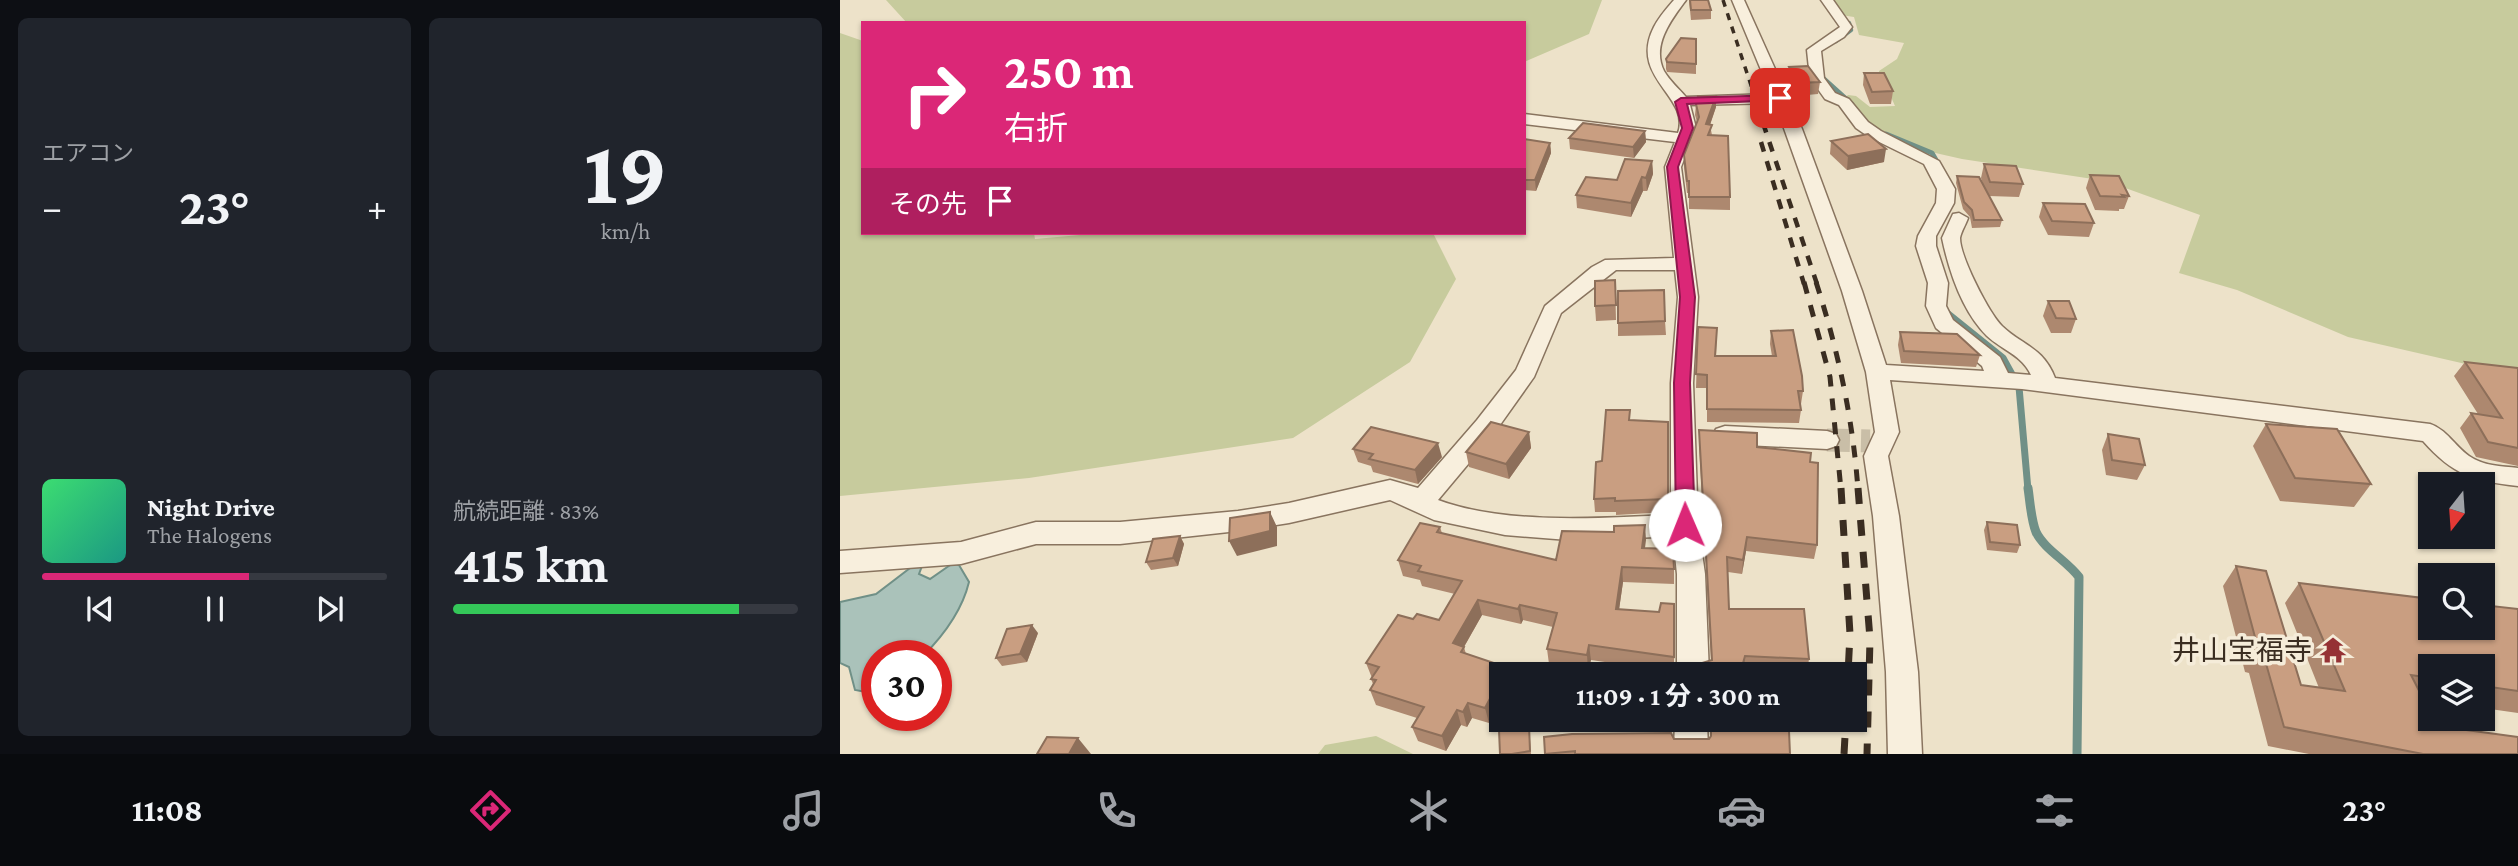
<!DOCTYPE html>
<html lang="ja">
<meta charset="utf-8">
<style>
body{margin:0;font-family:"Crimson Pro","Noto Sans JP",serif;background:#20242c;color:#f1f3f6;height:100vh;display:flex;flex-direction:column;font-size:26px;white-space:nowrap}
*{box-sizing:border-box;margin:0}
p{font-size:23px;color:#9ea1a6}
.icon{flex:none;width:38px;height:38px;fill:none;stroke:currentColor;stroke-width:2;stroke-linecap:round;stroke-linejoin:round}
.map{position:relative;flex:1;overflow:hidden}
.drawer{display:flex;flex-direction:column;gap:18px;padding:18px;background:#0d0f14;width:840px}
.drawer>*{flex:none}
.guide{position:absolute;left:21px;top:21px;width:665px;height:214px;border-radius:0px;box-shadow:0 2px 5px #0004;background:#db2777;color:#fff;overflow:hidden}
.needle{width:46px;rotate:197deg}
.fabs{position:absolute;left:1578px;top:472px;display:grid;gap:14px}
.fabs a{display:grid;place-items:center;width:77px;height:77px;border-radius:0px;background:#171b24;box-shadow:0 2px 5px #0004;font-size:35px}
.speed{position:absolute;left:21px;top:640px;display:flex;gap:14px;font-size:35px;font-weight:700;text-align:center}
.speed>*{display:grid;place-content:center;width:91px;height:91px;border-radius:50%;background:#171b24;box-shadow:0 2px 5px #0004;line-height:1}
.speed .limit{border:10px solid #d22;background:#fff;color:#111}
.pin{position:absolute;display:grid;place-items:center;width:60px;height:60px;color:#fff;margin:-30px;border-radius:14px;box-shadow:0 4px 10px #0006}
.me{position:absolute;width:77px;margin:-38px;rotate:359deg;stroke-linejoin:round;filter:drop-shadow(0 0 5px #0008)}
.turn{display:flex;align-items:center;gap:24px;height:147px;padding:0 28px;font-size:32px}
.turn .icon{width:91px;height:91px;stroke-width:2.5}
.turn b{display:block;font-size:49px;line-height:60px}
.then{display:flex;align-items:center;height:66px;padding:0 28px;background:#0003;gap:14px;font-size:26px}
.big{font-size:52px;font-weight:700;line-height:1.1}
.drawer .widget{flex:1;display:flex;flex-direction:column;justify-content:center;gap:10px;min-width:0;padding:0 24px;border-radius:10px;background:#20242c}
.drawer .dial{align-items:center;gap:0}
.dial b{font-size:91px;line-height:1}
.song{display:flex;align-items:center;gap:21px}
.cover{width:84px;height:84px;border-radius:10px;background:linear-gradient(135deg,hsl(140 70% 55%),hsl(170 70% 35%))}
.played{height:7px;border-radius:4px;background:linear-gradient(90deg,#db2777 60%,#363941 60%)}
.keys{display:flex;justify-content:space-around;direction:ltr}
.heat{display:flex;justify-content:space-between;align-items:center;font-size:38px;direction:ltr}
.charge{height:10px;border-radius:5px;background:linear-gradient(90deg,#34c759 83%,#363941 0)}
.drawer .tiles{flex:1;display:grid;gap:18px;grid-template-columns:repeat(2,1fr)}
.trip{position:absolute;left:649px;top:662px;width:378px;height:70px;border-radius:0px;background:#171b24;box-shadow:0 2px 5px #0004;font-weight:700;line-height:70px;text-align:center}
.menu{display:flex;height:112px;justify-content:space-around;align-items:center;background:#090b0e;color:#9ea1a6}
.menu .icon{width:49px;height:49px}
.menu .active{color:#db2777}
.menu b{font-size:32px;color:#f1f3f6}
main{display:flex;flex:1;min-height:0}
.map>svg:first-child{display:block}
</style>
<main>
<section class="drawer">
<div class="tiles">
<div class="widget"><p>エアコン</p>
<div class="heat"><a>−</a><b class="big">23°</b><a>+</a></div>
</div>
<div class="widget dial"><b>19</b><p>km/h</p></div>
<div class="widget">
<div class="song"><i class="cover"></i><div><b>Night Drive</b><p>The Halogens</p></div></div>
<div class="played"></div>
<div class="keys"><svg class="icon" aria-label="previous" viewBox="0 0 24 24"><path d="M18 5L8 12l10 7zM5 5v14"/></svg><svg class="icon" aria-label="pause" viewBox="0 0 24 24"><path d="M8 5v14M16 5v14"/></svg><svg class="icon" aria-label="next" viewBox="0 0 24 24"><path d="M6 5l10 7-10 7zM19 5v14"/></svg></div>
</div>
<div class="widget"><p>航続距離 · 83%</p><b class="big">415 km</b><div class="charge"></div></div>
</div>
</section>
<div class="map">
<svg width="1678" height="754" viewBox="0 0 1678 754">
<rect width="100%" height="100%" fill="#ede2c9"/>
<g fill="#c7cb9d">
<path d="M46,0h716l-13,34 -65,28v-39h-617z"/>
<path d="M991,0h687v376l-170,-39 -111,-47 -58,-17 21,-58 -94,-34 -144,-22 -53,-12 -41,-20 -24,-28 4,-4 8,1 14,11 25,-1 -11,-25 -5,-2v-8l18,-12 7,-16 -45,-8 -5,-18 -13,-2z"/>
<path d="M0,33l23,8v192h171l1,6 67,-6h331l23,46 -46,83 -117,76 -264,40 -189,18z"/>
<path d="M536,736l37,18h-95l7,-9z"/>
</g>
<path fill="#aac2ba" stroke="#709087" stroke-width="2" d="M113,563l6,2 10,17c-7,29 -25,53 -46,74h-46v38l-22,-4 -6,-23 -9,-4v-61l36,-8 38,-29 8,1 -3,8 11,5z"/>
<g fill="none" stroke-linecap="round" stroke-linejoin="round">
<g stroke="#709087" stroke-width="4.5">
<path d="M996,41l15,-11 -2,-7"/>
<path d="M982,77l30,27"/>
</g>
<path stroke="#709087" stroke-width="5" d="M1046,134l46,19 8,14"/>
<path stroke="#709087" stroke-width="7" d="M1107,313l56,45 16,29 9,103"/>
<path stroke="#709087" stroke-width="9" d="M1188,488c2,13 3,32 8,44 8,17 31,29 43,45l-2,177"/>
<path stroke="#c9bea7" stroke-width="23" stroke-dasharray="23 11" stroke-linecap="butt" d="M987,440l43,1"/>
<g stroke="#89745f" stroke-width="3">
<g id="minor">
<path d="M834,0h12c-14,19 -35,45 -22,71 5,9 15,18 22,26l85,-3 -39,-94h12l58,129 60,162 24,74 98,6 -2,-5 -46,-38 -10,-22 2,-23 -12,-37 2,-10 18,-33 1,-14 -13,-25 -55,-27 -13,-9 -17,-23 -14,-6 -15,-21 -3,-28 33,-23 -19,-27h12l19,27 -8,10 -23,14 3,27 11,15 14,6 19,23 13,9 58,30 16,28 -1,14 -18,33v10l12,37 -2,23 7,14 47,37 8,16 23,2c-9,-20 -29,-25 -44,-39 -25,-25 -38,-65 -45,-98l11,-24 6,-1 9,5c-2,6 -7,14 -8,20 0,19 29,75 42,88 21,20 41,21 53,52l375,46c16,5 25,22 39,32 14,10 32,10 49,12v18c-45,-5 -65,-11 -95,-45l-401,-52 -132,-9 9,52 -11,24 11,60 19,156 4,82h-34l-2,-82 -13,-156 -9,-60 11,-24 -9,-60 -24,-81 -67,-188 -85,2 6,23 -15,39 17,130 -5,86 5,142 7,49 4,100h-32v-100l-4,-38 -92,5 -76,-6 -71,-15 -44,-20 -101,23 -51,8 -118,13h-84l-75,20 -121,9v-22l121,-9 75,-20h84l118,-11 51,-8 101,-23 28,8 59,-68 39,-50 29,-64 47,-39 13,-7 69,-2 -9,-91 10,-25 -151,-18v-10l154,19c13,-37 -50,-55 -24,-106 5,-10 13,-19 20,-27zM776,270h59l3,27 -7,86v132c-70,3 -166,10 -233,-15l57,-68 39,-55 27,-64z"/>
<path d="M885,426l102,5 9,3 3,6 -3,6 -9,3 -102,-5 -9,-3 -3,-6 3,-6z"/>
<path d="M835,719h32l1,35h-34z"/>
</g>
</g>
<use href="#minor" fill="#f8efdd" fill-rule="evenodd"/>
<path stroke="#3a2d21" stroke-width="3.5" stroke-dasharray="7 7" stroke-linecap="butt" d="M883,0l41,125"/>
<g stroke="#3a2d21" stroke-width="4.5" stroke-dasharray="10 10" stroke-linecap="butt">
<path d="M923,123l54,161"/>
<path d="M921,142l43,142"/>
</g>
<g stroke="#3a2d21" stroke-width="5" stroke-dasharray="12 12" stroke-linecap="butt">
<path d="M964,282l26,95 11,113"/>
<path d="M976,282c22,68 37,137 42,208"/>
</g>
<g stroke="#3a2d21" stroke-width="7" stroke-dasharray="16 16" stroke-linecap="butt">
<path d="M1001,488l9,146 -2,40"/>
<path d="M1018,488l12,151 -3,115"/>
<path d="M1004,754l2,-35"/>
</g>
</g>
<g fill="#ad886f">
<path d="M849,0h19l3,10v9l-20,1z"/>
<path d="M856,39v35l-29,-2 -1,-3v-10z"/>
<path d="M949,67l31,15 -2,12 -22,2 -8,-17z"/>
<path d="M1024,73l29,18 -2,13h-21l-7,-19z"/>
<path d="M876,96v11l-6,18 2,10 18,62v13l-41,-1v-16h-2l-3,-26v-12l13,-33 -2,-7 1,-11z"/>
<path d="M805,131l1,11 -12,16 -64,-9 -1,-11z"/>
<path d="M684,139l26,4 1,10 -15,38 -12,-1z"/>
<path d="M991,141l53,21 -37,8 -17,-16z"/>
<path d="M812,161l1,13 -6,17h-4l-12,26 -54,-9 -1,-13 41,-15z"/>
<path d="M1144,164l39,20 -4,13 -30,-1 13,24 -2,7 -28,1 -2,-11 -7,-8 -7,-26 1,-7 26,8 -2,-6z"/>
<path d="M1250,175l39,21 -5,13h-5v2l-24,-1 -9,-22z"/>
<path d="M1203,203l51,20 -5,14 -41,-2 -9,-18z"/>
<path d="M775,280l1,40 -20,1 -1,-15z"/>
<path d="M1208,301l28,18 -5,14h-20l-8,-17z"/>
<path d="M825,321l1,14 -48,1v-13z"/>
<path d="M858,327l19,1 -1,28h56l-2,-12 1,-13 32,60 -2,13h-1l1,6 -2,13 -92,-1v-34h-11z"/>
<path d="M1060,332l80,23 -4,12 -75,-4 -3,-18z"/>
<path d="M1625,362l53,6v98l-42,-9 -16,-29 11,-15 7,1 -24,-38z"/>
<path d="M790,410v10l38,2v90l-52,3v-3h-21l-1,-13 8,-38z"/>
<path d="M1426,424l105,60 -17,23 -74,-6 -27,-55z"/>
<path d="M859,430l58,17 53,15 7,83 -3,14 -68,-8 -4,23 -14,-2 1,37 80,50 -2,14 -63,-3 -1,4h-43v-4l11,-10 -12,-216z"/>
<path d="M689,432l2,16 -22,31 -40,-12 -3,-15z"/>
<path d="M1268,434l37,31 -8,15 -31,-5 -4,-25z"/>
<path d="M513,449l89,8 -24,27 -45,-12 -2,-6 -13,-4z"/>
<path d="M1147,522l33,23 -3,8 -30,-3 -3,-20z"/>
<path d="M805,525v23l29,21v15l-51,-2 -4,27 40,3 15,-8v68l-83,-12 -3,10 -39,-6 -2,-15 6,-22 -30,-7 -2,4 -39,-9 -18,32 2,7 31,10 2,8 3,2v24l-13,25 -17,-5 -5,9 -6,-2 -15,26 -28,-10 -6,-14 5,-9 -41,-13 -6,-15 3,-6 -2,-5 1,-1 -6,-15 47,-44 26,1 16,-26 -33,-8 -2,-6 -17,-4 -5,-16 42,-33 2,6 114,27 58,-28z"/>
<path d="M340,536l4,8 -6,22 -27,4 -5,-8z"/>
<path d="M1396,566l65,119 18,3 -34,-85 14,-20 219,26v104l-35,-5v-41h-52v33l-8,-1 14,27 81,28h-209l-41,-8 -19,-73 -4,-1 -22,-86z"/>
<path d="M198,633l-11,29 -25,4 -6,-8z"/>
<path d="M871,719l72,12 7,23h-245l129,-15h35l1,-1z"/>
<path d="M689,725l2,29h-31z"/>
</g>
<g fill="#8d6f5a">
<path d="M876,96v11l-10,29v-12z"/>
<path d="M805,131l1,11 -12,16 -1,-11z"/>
<path d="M710,143l1,10 -15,38 -1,-11z"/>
<path d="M1046,149l-2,13 -37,8 1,-14z"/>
<path d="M812,161l1,13 -6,17 -1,-13z"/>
<path d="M802,177l1,14 -12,26v-14z"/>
<path d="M689,432l2,16 -22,31 -3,-15z"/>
<path d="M598,443l4,14 -24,27 -3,-14z"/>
<path d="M430,512l7,15v19l-40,10 -8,-15z"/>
<path d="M805,525l1,15 -3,24 -1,-16z"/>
<path d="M340,536l4,8 -6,22 -5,-8z"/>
<path d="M907,537l-1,14 -4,23 1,-14z"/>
<path d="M782,567l1,15 -6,42 -1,-15z"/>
<path d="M638,600l4,15 -25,44 -4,-16z"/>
<path d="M680,605l3,15 -2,4 -3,-15z"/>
<path d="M192,625l6,8 -11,29 -7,-8z"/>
<path d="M749,645l2,15 -3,10 -1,-15z"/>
<path d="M905,656l-2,18h-3z"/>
<path d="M657,664l3,15 2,-3v22l-13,25 -4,-15 8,-37z"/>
<path d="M628,703l4,15 -5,9 -4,-15z"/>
<path d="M617,710l4,15 -15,26 -4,-15z"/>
<path d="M238,738l13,16h-22z"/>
</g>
<g fill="#c99e81" stroke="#8d6f5a" stroke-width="2">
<path d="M850,0h18l3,10h-20z"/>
<path d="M841,38l15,1v25l-29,-2 -1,-3z"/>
<path d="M968,66l12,16 -23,1 -8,-16z"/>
<path d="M1024,73h20l9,18 -21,1z"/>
<path d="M858,96h18l-10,28 6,1 -4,10 20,1 2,61h-41v-16h-2l-3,-26 15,-38 -3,-13z"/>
<path d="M743,123l62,8 -12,16 -64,-9z"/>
<path d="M1028,134l18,15 -38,7 -17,-15z"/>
<path d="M684,139l26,4 -15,37h-11z"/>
<path d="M785,159l27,2 -6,17 -4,-1 -11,26 -55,-8 10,-18 31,3z"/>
<path d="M1144,164l32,2 7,18 -33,-2z"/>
<path d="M1250,175l29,1 10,20 -7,-1 2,2 -24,-1z"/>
<path d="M1117,176l22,1 23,43h-28l-2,-10 -8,-8z"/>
<path d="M1203,203l42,1 9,19 -42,-2z"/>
<path d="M775,280l1,25 -21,1v-25z"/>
<path d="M824,290l1,31 -47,2v-32z"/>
<path d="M1208,301h21l7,18 -20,-1z"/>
<path d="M858,327l19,1 -2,28h61l-5,-25 22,-1 9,46 1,15h-5l3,19 -94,-1v-34l-11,-1z"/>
<path d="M1060,332l57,2 23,21 -76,-4z"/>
<path d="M1625,362l53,6v80l-30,-6 -17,-29 31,5z"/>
<path d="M766,410h24l-1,10 39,2v77l-53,2v-3l-21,1 2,-37 6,-1z"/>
<path d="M651,422l38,10 -23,32 -40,-12z"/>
<path d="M1426,424l71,5 34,55 -76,-6z"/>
<path d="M531,427l67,16 -23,27 -46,-11 4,-5 -20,-5z"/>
<path d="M859,430l58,3v14l54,6 -1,9 8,1 -1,82 -70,-8 -4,23 -16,-3 2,52h75l5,50 -64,-3 -5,18h-24l-16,-4 2,-7 10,-3z"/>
<path d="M1268,434l31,5 6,26 -33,-5z"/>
<path d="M430,512v19l-41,10 1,-23z"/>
<path d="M1147,522l30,3 3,20 -30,-3z"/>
<path d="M580,523l20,4 -3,5 119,28 6,-29 52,1v-6l31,-1 -3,23 31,1 1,20 -52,-2 -6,42 43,3 2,-9 13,1v53l-85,-12 -2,10 -40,-6 10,-36 -37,-8 -2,4 -40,-9 -25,43 11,4 -3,5 36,12 -4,7 10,3h-1v2l-17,32 -17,-5 -5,9 -6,-2 -15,26 -30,-9 12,-20 -54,-17 6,-10 -5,-1 8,-12 -13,-4 32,-48 15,4 4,-5 22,6 23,-39 -44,-10 3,-5 -23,-6z"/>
<path d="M340,536l-7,22 -27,4 7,-23z"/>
<path d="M1396,566l30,5 35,114 44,6 -46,-108 132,16v29h52v-23l35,4v82l-35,-5v-19h-52v11l-20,-3 20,39v5h2l4,7 81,11v17h-95l-139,-27 -21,-74 -4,-1z"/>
<path d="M192,625l-12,29 -24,4 11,-29z"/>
<path d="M871,719l71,3 1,9h6l1,23h-215v-3l-30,3 -1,-17 28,-3 99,-1 3,6h35l2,-3z"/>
<path d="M689,725l1,26 -18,3h-12l-1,-24z"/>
<path d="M207,737l31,1 -9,16h-32z"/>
</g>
<path fill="#db2777" stroke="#8e194d" stroke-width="2" d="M940,95l5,3 -2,2 -96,4 6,24 -15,39 17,130 -5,86 5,142 -3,5 -7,2 -6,-2 -3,-5 -2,-142 6,-86 -13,-130 15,-39 -7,-26 6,-4z"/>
<defs>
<g id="temple-bare" transform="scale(2.1)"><path d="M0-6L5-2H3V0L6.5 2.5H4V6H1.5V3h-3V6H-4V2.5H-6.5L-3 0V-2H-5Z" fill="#953134" stroke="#f5ecd9" stroke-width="2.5" paint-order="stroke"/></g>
</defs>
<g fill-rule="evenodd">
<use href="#temple-bare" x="1493" y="650"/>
</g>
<g text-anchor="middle" stroke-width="7" stroke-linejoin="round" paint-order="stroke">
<g font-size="28" fill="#3a2d21" stroke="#f5ecd9" text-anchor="end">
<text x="1472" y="660">井山宝福寺</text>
</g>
</g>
</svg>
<div class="fabs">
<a><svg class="needle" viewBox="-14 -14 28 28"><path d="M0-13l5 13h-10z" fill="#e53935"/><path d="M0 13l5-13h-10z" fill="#9ea1a6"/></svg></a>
<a><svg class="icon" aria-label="search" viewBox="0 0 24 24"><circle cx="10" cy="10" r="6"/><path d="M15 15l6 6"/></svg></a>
<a><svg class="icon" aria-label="layers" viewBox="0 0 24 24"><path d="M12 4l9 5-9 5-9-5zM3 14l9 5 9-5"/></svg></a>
</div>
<div class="speed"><div class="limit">30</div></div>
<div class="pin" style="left:940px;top:98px;background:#d93025"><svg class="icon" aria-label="arrive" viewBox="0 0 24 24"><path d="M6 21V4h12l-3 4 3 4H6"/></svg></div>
<svg class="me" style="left:845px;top:525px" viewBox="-20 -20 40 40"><circle r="19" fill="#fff"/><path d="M0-13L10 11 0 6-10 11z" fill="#db2777"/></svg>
<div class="trip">11:09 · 1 分 · 300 m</div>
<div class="guide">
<div class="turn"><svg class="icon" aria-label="right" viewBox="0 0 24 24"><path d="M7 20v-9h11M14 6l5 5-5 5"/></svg><div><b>250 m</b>右折</div></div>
<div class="then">その先<svg class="icon" aria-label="arrive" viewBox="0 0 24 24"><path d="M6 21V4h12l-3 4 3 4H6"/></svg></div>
</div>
</div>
</main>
<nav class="menu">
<b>11:08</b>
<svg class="icon active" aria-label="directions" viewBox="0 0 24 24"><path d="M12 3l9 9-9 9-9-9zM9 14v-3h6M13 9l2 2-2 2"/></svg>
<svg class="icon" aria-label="music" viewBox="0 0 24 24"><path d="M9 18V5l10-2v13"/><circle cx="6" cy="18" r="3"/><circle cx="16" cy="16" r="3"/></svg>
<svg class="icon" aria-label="phone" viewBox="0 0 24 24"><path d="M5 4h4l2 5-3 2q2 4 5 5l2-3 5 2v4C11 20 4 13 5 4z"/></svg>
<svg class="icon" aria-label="climate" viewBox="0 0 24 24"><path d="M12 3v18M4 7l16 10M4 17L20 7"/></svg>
<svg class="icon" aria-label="car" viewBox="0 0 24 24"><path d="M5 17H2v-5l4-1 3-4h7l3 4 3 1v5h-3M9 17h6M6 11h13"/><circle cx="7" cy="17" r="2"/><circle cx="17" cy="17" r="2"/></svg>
<svg class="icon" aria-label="filters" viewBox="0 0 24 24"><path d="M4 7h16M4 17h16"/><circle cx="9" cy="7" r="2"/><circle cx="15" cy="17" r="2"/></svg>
<b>23°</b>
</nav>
